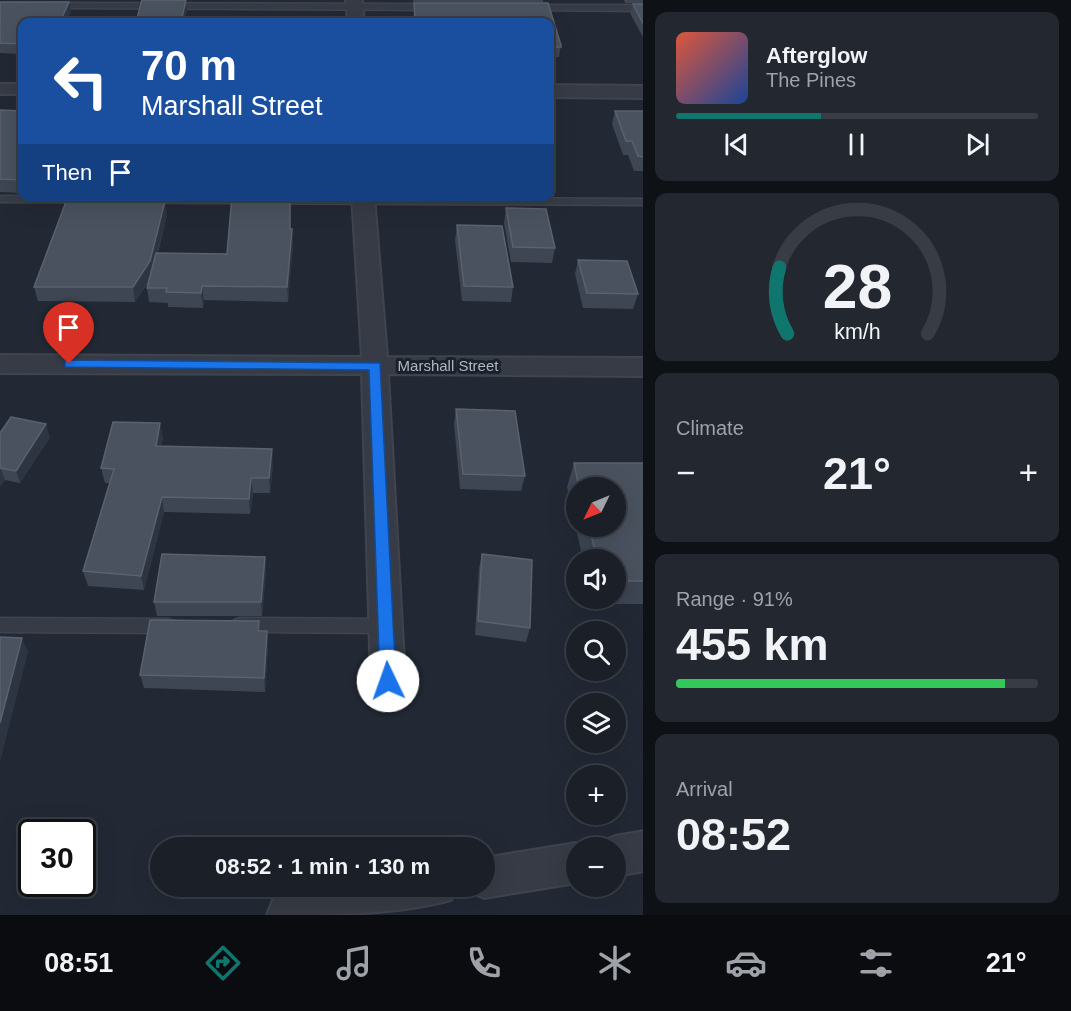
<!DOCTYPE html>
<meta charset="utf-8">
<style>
body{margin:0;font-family:Helvetica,sans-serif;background:#232730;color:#f1f3f6;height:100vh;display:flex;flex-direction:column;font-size:22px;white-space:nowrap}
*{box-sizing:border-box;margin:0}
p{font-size:20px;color:#9fa2a8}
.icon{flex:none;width:33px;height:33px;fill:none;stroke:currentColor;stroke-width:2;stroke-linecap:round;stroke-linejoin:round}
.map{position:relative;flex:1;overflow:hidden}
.details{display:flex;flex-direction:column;gap:12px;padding:12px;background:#0e1116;width:428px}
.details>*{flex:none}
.banner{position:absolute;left:18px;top:18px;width:536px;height:183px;border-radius:12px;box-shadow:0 6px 24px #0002,0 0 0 2px #383d45;background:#1a4fa0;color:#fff;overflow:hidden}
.needle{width:39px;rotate:227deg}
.buttons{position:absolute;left:566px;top:477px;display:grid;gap:12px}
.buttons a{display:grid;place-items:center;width:60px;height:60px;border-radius:50%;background:#1a1f28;box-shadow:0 6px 24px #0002,0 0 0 2px #383d45;font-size:30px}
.speed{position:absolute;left:18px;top:819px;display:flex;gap:12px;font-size:30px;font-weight:700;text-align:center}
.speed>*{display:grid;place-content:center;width:78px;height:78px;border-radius:50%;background:#1a1f28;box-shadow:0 6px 24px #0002,0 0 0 2px #383d45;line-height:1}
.speed .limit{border:3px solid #111;border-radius:9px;background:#fff;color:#111}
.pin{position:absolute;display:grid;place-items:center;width:51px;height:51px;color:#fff;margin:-62px -26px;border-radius:50% 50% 50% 0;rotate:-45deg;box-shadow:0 0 6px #0007}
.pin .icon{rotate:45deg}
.me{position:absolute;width:66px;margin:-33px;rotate:357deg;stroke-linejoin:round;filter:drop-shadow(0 0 4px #0008)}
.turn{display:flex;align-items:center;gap:21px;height:126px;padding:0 24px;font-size:27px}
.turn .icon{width:78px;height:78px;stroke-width:2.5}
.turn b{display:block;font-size:42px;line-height:51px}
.then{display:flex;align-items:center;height:57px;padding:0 24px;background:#0003;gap:12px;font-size:22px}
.big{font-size:45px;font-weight:600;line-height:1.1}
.details .card{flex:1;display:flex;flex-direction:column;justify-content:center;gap:9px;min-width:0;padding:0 21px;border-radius:12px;background:#232730}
.details .dial{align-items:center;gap:0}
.dial svg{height:156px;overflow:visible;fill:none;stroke:#383d45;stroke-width:7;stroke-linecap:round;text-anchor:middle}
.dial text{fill:#f1f3f6;stroke:none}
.song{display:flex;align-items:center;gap:18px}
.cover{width:72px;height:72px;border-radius:9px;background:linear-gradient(135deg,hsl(10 70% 55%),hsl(220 70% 35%))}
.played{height:6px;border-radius:3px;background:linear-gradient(90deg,#0f766e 40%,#383d45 40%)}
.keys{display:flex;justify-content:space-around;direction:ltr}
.heat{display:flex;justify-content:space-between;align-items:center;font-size:33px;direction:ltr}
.charge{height:9px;border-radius:4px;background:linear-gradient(90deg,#34c759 91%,#383d45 0)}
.trip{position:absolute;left:150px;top:837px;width:345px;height:60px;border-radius:30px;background:#1a1f28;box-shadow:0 6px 24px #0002,0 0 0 2px #383d45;font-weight:600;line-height:60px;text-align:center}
.menu{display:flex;height:96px;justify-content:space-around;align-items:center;background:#0a0c10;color:#9fa2a8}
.menu .icon{width:42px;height:42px}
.menu .active{color:#0f766e}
.menu b{font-size:27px;color:#f1f3f6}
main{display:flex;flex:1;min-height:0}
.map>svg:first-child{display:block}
</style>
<main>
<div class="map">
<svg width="644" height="915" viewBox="0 0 644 915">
<rect width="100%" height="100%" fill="#222935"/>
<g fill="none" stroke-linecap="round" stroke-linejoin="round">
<g stroke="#3f444f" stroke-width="3">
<g id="service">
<path d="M50,3l384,1 4,3 -4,3 -387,-2v-4z"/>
<path d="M530,5h114v6l-117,-1v-4z"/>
<path d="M0,196l644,3v6l-644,-3z"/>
<path d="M0,618l168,1 6,2 3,5 -3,5 -6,2 -168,-1z"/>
<path d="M240,618l145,1 6,2 3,5 -3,5 -6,2 -145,-1 -6,-2 -3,-5 3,-5z"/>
</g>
</g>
<g stroke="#3f444f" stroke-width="4">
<g id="minor">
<path d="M346,0h16l2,22h-16z"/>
<rect x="0" y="84" width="22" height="10"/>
<path d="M549,85l95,1v12l-95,-1z"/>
<path d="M352,196h22l13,161 257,1v18l-256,-2 17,307 -5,11 -12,4 -12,-4 -5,-11 -9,-307 -362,-1v-18l362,2z"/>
<path d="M644,831v40l-29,5v-28h-16l2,-6 14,-6z"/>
<path d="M576,843l11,5h-11v35l-92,15 -14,-6 -3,-6h17v-28z"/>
<path d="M329,886h128l-6,14c-56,15 -124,15 -184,15l6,-15 15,-6z"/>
</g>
</g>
<use href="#service" fill="#363b45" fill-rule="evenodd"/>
<use href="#minor" fill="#363b45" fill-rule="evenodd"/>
</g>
<g fill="#3e4553" fill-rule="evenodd">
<rect x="413" y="0" width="130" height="2"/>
<path d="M624,0h20v3h-19z"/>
<path d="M0,2l71,9 -5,11h-44v32l-22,-1z"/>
<path d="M414,3h134l13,42 -2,12h-10v-35h-135z"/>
<path d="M633,4h11v35l-14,-26z"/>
<path d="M0,110l22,1v82l-22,-1z"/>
<path d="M615,111h29v60h-10l-6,-16h-5l-11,-31z"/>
<path d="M286,199l4,30h2l1,15 -5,58 -84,-2 -1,8 -35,-1v-4l-19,-1 -2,-14 2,-7 -14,21 -97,-1 -4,-14 133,-72 -9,38 69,1z"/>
<path d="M506,208l49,40 -3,15 -41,-1 -7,-39z"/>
<path d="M457,225l56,62 -2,15 -49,-1 -7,-61z"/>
<path d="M578,260l60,34 -5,15 -50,-1 -8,-34z"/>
<path d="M456,409l69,67 -4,15 -61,-2 -6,-65z"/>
<path d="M0,433l50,4 -30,46 -15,-3 -5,7z"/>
<path d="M163,438l-2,8 112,18 -3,29h-17l-3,21 -86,-2 -20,78 -56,-4 -5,-15 27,-88h-5l-4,-15z"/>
<path d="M574,463h70v141h-51l-1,-6h23v-38h-32l-16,-73zM576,488h39v38h-39z"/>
<path d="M482,554l48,74 -4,14 -51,-7 4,-67z"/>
<path d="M266,572l-4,44h-105l-3,-14z"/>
<path d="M259,621l1,10h7l1,14 -3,47 -121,-4 -4,-13z"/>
</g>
<g fill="#2d3542">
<path d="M186,0l1,12 -2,10h-4z"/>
<path d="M69,2l2,9 -5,11h-6z"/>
<path d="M165,201l2,14 -15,60 -17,27 -2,-15z"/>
<path d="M292,229l1,15 -5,58 -1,-15z"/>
<path d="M202,286l2,14 -1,8 -2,-15z"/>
<path d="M160,423l3,15 -5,23 -2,-15z"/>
<path d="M46,424l4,13 -30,46 -4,-12z"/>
<path d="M272,449l1,15 -3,29 -1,-15z"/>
<path d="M0,468l5,12 -5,7z"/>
<path d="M251,478l2,15 -3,21 -1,-15z"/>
<path d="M162,497l2,15 -20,78 -3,-14z"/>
<path d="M265,557l1,15 -4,44 -1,-14z"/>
<path d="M267,631l1,14 -3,47 -1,-14z"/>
<path d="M22,638l6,14 -28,110v-39z"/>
</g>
<g fill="#4a525f" stroke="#5a616f" stroke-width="1.5">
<path d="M142,0h44l-5,22h-45z"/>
<path d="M0,2h69l-9,20h-38v22l-22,-1z"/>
<path d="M414,3h134l13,42v2h-12v-25h-134z"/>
<path d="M633,4h11v21z"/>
<path d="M0,110l22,1v66l-1,3 -21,-1z"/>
<path d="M615,111h29v46l-6,-1 -6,-15h-6z"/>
<path d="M232,196h53v3h5v30h2l-5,58 -85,-1 -1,7 -35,-1 1,-4h-20l9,-35 71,1z"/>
<path d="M67,199l98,2 -15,60 -17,26h-99z"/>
<path d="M506,208l40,1 9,39 -42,-1z"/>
<path d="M457,225l45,1 11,61 -49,-1z"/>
<path d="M578,260l49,1 11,33 -51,-1z"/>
<path d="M456,409l59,2 10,65 -62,-2z"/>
<path d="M11,417l35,7 -30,47 -16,-3v-35z"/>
<path d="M113,422l47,1 -4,23 116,3 -3,29h-18l-2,21 -87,-2 -21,79 -58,-5 31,-102 -13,-1z"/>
<path d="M574,463h70v118h-29v-21h-18l-8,-34h26v-38h-36z"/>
<path d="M162,554l103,3 -4,45h-107z"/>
<path d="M482,554l50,6 -2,68 -52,-7z"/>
<path d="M150,620l109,1 -1,10h9l-3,47 -124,-3z"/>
<path d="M0,637l22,1 -22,85z"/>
</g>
<path fill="#1a73e8" stroke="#114b97" stroke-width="1.5" d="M69,360l311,3 16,318 -2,5 -6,2 -6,-2 -2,-5 -11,-311 -304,-3v-6z"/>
<g text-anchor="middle" stroke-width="6" stroke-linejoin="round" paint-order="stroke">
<g font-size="15" fill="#b0b6c2" stroke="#1b212a">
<text x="448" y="371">Marshall Street</text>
</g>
</g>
</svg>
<div class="buttons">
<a><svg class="needle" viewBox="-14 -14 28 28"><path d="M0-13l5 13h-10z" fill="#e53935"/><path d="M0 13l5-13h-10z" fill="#9fa2a8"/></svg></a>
<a><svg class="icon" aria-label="sound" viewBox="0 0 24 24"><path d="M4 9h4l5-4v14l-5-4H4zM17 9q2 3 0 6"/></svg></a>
<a><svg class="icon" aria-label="search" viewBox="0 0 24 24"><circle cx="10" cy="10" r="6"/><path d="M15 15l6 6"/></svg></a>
<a><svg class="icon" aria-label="layers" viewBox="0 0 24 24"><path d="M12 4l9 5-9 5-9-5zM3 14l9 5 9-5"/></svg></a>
<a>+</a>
<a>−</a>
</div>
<div class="speed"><div class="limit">30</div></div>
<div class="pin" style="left:69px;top:364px;background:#d93025"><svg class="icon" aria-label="arrive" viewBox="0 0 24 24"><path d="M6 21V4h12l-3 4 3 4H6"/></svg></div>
<svg class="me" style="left:388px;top:681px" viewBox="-20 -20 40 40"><circle r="19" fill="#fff"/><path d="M0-13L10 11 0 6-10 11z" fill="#1a73e8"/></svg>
<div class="trip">08:52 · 1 min · 130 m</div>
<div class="banner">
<div class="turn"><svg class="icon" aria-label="left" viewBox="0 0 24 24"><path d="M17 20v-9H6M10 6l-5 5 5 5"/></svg><div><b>70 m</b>Marshall Street</div></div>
<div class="then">Then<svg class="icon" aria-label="arrive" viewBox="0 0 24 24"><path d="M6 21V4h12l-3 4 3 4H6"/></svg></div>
</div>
</div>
<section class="details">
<div class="card">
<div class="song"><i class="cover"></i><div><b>Afterglow</b><p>The Pines</p></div></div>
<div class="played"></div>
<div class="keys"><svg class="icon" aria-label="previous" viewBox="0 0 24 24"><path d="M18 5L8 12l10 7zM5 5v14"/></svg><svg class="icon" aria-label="pause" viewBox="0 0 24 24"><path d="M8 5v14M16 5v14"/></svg><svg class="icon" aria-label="next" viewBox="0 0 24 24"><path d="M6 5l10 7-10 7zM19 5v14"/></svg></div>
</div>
<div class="card dial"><svg viewBox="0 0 100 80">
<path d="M14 69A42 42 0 1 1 86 69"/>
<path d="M14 69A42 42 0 0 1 10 35" stroke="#0f766e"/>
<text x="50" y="56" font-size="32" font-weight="700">28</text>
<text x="50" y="72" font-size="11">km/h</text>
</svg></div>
<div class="card"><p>Climate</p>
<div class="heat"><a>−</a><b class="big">21°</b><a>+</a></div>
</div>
<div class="card"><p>Range · 91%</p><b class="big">455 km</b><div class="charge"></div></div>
<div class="card"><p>Arrival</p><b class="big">08:52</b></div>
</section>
</main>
<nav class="menu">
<b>08:51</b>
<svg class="icon active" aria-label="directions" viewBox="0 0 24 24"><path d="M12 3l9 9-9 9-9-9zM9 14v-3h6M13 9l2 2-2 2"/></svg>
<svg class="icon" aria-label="music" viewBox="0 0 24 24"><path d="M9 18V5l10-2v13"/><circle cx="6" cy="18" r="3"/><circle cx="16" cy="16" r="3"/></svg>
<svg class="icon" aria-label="phone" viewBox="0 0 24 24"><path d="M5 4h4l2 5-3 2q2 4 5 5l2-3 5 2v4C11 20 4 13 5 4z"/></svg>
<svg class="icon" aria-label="climate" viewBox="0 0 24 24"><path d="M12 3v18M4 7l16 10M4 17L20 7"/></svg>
<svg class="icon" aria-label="car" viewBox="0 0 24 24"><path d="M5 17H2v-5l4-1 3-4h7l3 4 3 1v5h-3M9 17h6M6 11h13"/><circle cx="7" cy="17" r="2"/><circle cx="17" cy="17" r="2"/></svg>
<svg class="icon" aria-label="filters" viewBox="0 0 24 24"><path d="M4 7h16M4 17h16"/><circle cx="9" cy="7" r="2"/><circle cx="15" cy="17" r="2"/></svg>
<b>21°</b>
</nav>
